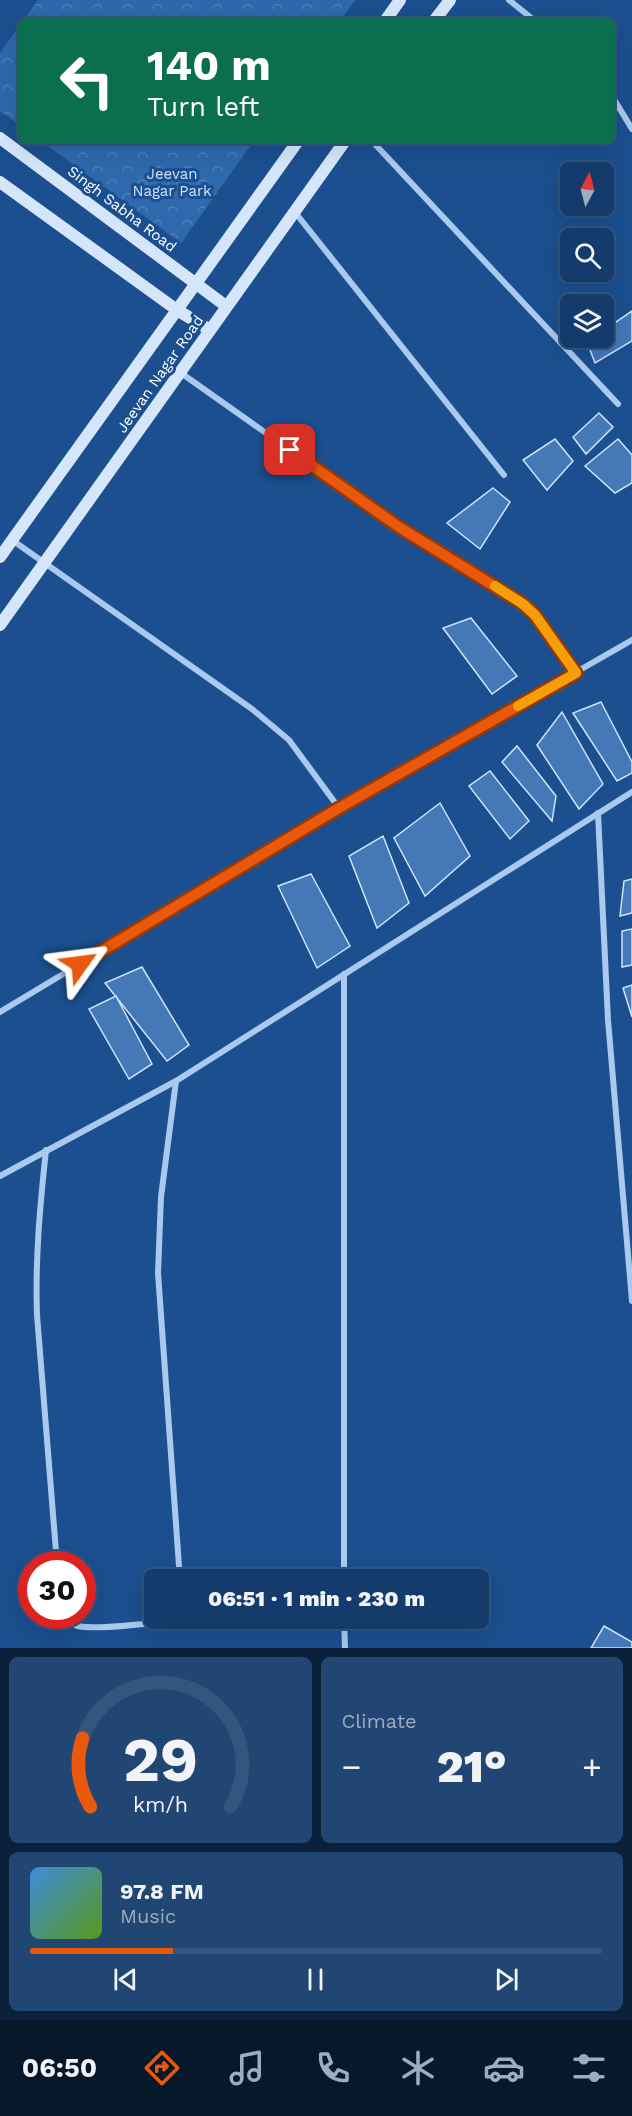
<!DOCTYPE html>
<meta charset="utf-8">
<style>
body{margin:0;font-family:"Work Sans",sans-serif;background:#214673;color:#f1f3f6;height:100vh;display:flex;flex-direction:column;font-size:22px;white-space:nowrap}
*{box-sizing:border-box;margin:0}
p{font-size:20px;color:#9dadc1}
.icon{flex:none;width:33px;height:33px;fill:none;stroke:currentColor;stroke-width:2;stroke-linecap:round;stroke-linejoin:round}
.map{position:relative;height:1648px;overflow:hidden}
.details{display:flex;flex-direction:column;gap:9px;padding:9px;background:#0b203b;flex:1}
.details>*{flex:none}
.banner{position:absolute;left:18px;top:18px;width:597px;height:126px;border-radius:9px;box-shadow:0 6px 24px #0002,0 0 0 2px #33557e;background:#0b6e4f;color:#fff;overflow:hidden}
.needle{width:39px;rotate:7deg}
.buttons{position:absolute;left:560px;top:162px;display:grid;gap:12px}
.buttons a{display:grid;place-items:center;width:54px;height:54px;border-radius:9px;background:#143b6b;box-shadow:0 6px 24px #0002,0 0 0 2px #33557e;font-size:30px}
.speed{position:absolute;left:18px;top:1551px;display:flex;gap:12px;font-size:30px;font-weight:700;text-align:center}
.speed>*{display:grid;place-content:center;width:78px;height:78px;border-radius:50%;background:#143b6b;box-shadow:0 6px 24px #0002,0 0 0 2px #33557e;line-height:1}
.speed .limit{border:9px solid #d22;background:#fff;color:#111}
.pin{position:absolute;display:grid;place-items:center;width:51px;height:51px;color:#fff;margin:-26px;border-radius:12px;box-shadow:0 3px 9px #0006}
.me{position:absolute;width:66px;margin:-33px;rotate:59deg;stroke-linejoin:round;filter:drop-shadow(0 0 4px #0008)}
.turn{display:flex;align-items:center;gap:21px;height:126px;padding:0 30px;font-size:27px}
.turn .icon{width:78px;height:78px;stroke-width:2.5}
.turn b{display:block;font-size:42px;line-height:51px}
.big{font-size:45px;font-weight:800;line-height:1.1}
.details .widget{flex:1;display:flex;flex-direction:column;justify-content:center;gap:9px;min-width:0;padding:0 21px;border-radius:9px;background:#214673}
.details .dial{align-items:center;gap:0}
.dial svg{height:156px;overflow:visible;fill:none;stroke:#33557e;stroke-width:7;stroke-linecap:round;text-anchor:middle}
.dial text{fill:#f1f3f6;stroke:none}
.song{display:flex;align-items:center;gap:18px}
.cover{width:72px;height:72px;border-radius:9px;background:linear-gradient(135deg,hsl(210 70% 55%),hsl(90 70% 35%))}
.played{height:6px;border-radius:3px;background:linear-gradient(90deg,#ea580c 25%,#33557e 25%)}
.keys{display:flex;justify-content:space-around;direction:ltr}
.heat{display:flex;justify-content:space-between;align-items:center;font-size:33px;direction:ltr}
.details .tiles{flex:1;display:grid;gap:9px;grid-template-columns:1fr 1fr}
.widget:last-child{grid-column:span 2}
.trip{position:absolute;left:144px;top:1569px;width:345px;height:60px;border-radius:9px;background:#143b6b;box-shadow:0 6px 24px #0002,0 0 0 2px #33557e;font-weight:800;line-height:60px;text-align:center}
.dock{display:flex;height:96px;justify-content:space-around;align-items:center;background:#08182b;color:#9dadc1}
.dock .icon{width:42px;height:42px}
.dock .on{color:#ea580c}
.dock b{font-size:27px;color:#f1f3f6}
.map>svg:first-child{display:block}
</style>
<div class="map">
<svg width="632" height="1648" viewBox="0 0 632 1648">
<defs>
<pattern id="forest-crowns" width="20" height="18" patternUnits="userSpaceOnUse" patternTransform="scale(1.5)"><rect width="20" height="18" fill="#2e69ad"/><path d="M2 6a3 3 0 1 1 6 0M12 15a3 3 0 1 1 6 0" fill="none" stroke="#4d80b9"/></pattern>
</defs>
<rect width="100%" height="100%" fill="#1b4f8f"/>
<g fill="url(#forest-crowns)">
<path d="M38,0h317l-15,21h-317z"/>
<path d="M21,24v102l-21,-15v-58z"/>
<path d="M41,141h213l-73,102z"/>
</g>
<g fill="#4478b7" stroke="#cfe3fa" stroke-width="1.5">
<path d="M632,311v30l-37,22 -8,-21 7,-4h9v-7z"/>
<path d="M599,413l14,14 -27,27 -13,-17z"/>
<path d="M555,439l18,22 -26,29 -24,-30z"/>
<path d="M618,439l14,16v28l-17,10 -30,-27z"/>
<path d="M493,488l17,14 -30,47 -33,-26z"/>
<path d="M471,618l46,58 -25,18 -49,-66z"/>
<path d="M601,702l31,60v11l-15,8 -44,-68z"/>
<path d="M562,712l41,72 -24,25 -42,-64z"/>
<path d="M517,746l39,50 -4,25 -50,-59z"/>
<path d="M490,771l39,50 -19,18 -41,-53z"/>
<path d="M440,803l30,53 -45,40 -31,-58z"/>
<path d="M383,836l26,67 -32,25 -28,-72z"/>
<path d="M311,874l39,72 -33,22 -39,-82z"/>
<path d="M632,879v34l-12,3 4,-35z"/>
<path d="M632,929v36l-10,2v-36z"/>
<path d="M142,967l47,78 -22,16 -62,-78z"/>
<path d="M632,985v32l-9,-29z"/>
<path d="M116,996l36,68 -23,15 -40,-70z"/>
<path d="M604,1626l28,16v6h-41z"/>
</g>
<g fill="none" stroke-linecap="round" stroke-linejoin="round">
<g stroke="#a9c9ee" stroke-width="6">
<path d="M509,0l26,21"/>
<path d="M612,96l20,33"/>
<path d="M372,141l246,263"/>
<path d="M294,211l210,264"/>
<path d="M181,373l218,154 124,77 12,11 41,58"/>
<path d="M12,540l240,169 37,31 50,68"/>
<path d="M598,813l10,207 24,281"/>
<path d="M344,974v606"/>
<path d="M0,1012l339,-204 293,-168"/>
<path d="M176,1081l-15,116 -3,76 22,307"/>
<path d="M46,1150c-6,56 -11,109 -9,165l20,249"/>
<path d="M0,1176l176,-95 456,-289"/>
<path d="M65,1616c2,3 6,7 10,9 12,6 79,-2 95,-4l2,-3"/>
<path d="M344,1618l1,30"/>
</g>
<g stroke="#d6e6fa" stroke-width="12">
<path d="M385,21l15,-21"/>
<path d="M434,21l16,-21"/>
<path d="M0,138l226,168"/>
<path d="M0,182l177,128 33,20"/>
<path d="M0,557l298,-416"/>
<path d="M0,625l345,-484"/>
</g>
</g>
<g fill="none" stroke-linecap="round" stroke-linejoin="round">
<g stroke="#983908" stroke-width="15">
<path id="route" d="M80,964l259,-156 237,-135 -41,-58 -12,-11 -124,-77 -109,-77"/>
</g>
<use href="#route" stroke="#ea580c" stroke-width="10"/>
<path stroke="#f59e0b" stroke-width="10" d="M495,586l28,18 12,11 41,58 -58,33"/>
</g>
<g text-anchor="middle" stroke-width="6" stroke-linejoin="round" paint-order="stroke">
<g font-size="15" fill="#cfe3fa" stroke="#1b4f8f">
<text x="172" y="179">Jeevan<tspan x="172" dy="17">Nagar Park</tspan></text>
</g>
<g font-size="15" fill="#fff" stroke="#1b4f8f">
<text transform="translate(122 209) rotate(37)" y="5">Singh Sabha Road</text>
<text transform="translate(160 374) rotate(-55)" y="5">Jeevan Nagar Road</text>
</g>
</g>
</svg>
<div class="buttons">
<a><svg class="needle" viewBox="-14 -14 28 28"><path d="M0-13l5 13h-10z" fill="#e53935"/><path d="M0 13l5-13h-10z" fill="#9dadc1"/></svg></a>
<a><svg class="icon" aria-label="search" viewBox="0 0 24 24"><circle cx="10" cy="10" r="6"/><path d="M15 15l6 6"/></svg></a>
<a><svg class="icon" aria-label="layers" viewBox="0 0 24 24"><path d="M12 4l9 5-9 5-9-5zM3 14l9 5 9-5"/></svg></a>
</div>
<div class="speed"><div class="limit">30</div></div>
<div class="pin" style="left:290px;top:450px;background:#d93025"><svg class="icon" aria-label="arrive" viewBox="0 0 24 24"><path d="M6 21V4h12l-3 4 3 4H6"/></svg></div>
<svg class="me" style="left:80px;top:964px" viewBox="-20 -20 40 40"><path d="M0-17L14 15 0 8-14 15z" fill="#ea580c" stroke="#fff" stroke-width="4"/></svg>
<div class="trip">06:51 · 1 min · 230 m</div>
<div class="banner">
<div class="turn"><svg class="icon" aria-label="left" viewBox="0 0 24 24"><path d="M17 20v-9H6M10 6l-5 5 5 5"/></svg><div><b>140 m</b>Turn left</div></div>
</div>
</div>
<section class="details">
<div class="tiles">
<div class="widget dial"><svg viewBox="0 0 100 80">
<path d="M14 69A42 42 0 1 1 86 69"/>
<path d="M14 69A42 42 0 0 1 10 34" stroke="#ea580c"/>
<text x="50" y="56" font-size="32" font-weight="700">29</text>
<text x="50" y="72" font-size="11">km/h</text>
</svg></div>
<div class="widget"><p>Climate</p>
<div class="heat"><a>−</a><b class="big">21°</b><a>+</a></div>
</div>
<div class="widget">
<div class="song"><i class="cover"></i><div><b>97.8 FM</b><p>Music</p></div></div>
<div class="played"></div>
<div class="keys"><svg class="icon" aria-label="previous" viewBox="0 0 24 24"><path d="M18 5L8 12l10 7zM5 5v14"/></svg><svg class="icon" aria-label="pause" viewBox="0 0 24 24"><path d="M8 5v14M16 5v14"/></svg><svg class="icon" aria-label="next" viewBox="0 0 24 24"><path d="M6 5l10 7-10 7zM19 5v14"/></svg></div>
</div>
</div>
</section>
<nav class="dock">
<b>06:50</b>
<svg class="icon on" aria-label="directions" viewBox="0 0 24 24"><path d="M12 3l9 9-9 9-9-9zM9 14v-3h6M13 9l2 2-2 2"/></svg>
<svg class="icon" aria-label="music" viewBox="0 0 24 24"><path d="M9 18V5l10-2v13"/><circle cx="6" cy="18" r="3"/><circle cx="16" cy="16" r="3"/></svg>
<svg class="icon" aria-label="phone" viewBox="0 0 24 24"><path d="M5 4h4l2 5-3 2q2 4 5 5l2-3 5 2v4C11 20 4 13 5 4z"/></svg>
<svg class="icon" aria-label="climate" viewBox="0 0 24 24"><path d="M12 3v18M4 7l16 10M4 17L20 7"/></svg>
<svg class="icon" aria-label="car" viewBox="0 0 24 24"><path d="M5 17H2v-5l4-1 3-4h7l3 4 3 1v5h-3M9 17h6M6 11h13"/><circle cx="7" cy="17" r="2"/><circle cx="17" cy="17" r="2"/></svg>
<svg class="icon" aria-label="filters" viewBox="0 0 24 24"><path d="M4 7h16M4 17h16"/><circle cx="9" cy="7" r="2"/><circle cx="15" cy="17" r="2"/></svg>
</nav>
